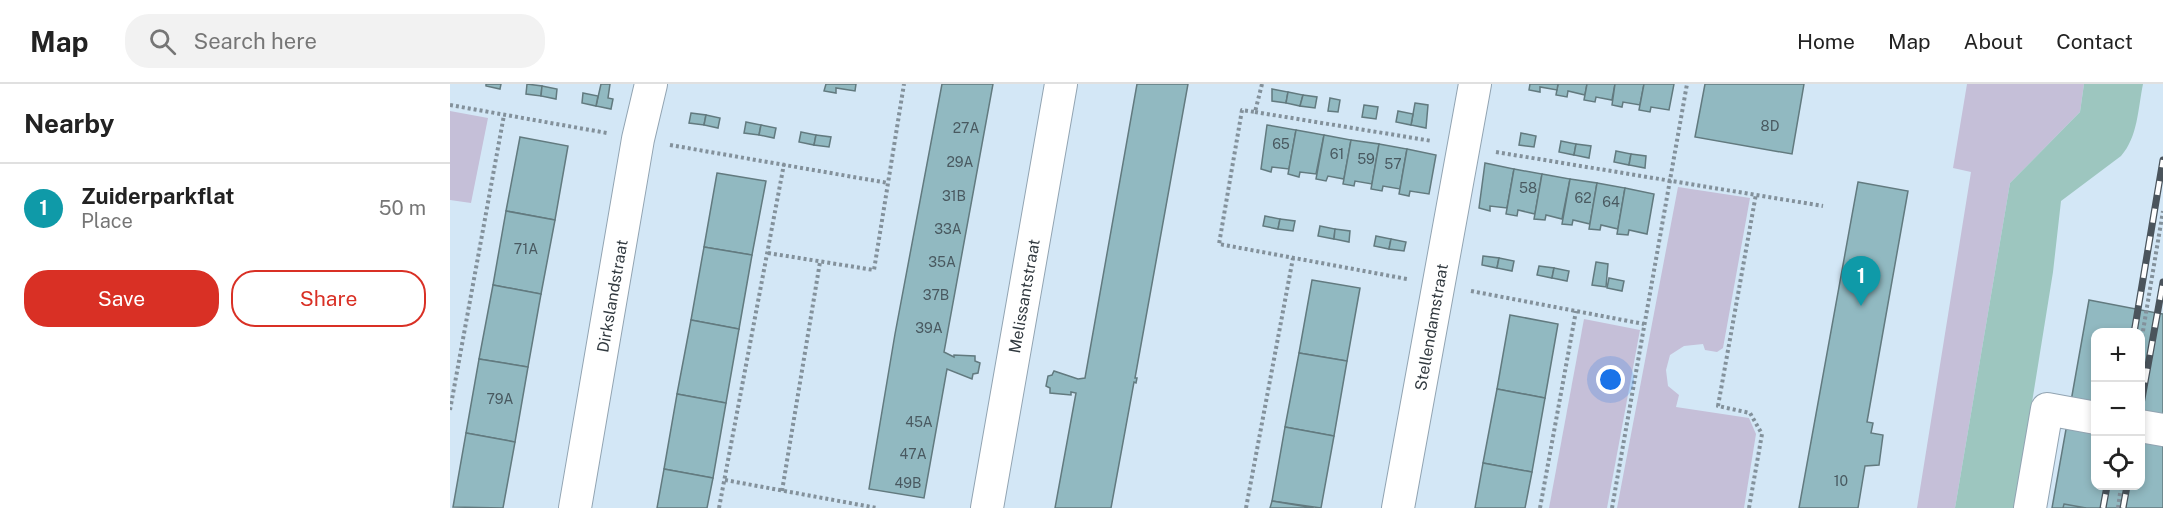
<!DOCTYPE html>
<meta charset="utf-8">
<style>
body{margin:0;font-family:"Public Sans",sans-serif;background:#f2f2f2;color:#222}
.controls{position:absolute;right:18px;bottom:18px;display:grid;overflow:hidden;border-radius:12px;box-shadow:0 3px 9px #0003}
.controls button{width:54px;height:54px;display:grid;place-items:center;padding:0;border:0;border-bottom:2px solid #e0e0e0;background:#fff;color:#222;font:30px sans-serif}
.you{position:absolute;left:1161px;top:296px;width:21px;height:21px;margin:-15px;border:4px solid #fff;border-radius:50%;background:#1a73e8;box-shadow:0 0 0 9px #1a73e833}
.badge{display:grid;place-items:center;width:39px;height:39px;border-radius:50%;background:#d93025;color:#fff;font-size:20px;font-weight:700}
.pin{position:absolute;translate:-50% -50px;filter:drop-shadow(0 2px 3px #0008)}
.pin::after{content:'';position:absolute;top:32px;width:21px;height:18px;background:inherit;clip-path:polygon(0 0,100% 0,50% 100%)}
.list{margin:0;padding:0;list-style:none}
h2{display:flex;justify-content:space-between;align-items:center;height:78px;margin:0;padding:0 24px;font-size:26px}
h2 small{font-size:20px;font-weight:400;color:#767676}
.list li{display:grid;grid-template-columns:39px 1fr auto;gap:18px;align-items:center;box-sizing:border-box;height:90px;padding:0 24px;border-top:2px solid #e0e0e0}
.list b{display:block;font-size:22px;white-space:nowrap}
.list p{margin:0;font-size:20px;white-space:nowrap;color:#767676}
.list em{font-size:20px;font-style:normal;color:#767676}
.actions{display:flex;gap:12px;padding:18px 24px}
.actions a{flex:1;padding:14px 0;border:2px solid #d93025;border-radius:24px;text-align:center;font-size:21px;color:#d93025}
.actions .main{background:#d93025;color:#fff}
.icon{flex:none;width:33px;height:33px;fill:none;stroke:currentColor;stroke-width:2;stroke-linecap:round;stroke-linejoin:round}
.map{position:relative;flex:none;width:1713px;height:424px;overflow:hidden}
header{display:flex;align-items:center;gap:36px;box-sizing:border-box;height:84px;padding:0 30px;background:#fff;border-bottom:2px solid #e0e0e0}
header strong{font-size:28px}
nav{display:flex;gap:33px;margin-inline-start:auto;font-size:21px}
.search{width:420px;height:54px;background:#f2f2f2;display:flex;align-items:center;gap:15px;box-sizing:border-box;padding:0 21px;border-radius:24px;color:#767676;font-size:22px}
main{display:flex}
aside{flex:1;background:#fff}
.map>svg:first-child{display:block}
.green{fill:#c5bfd8}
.water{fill:#9dc6bf}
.building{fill:#91b9c1;stroke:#627a7f;stroke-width:1.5}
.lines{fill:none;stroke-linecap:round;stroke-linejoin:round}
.street-casing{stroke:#92a4b2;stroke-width:34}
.path{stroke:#83919b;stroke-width:4;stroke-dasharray:3 3;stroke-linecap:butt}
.street{stroke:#fff;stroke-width:32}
.rail-casing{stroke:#4a545c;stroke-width:7}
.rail{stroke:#fff;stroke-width:4.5;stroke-dasharray:14;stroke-linecap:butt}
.labels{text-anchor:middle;stroke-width:4.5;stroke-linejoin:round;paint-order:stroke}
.number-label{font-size:14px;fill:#495960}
.street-label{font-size:16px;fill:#31393f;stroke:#fff}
</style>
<header>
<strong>Map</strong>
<div class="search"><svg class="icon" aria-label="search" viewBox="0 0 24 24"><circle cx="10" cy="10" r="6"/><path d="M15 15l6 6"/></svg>Search here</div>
<nav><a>Home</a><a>Map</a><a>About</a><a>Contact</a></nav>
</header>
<main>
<aside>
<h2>Nearby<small></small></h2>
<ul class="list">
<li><span class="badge" style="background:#0f9aa8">1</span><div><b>Zuiderparkflat</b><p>Place</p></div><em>50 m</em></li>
</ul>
<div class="actions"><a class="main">Save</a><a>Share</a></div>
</aside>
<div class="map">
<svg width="1713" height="424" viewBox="0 0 1713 424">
<rect width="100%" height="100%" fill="#d3e7f6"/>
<g class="green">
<polygon points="1517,0 1634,0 1630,28 1560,99 1505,424 1467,424 1521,88 1503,84"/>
<polygon points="0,27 38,34 21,119 0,116"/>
<polygon points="1228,103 1300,114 1273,264 1267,268 1255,266 1253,260 1234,262 1220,271 1216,286 1218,302 1229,311 1226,323 1299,334 1306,350 1294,424 1167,424"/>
<polygon points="1134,235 1190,246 1157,424 1099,424"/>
</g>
<path class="water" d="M1634,0h59c-5,24 -5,53 -22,72l-60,45 -8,71 -38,236h-60l55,-325 70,-71z"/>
<g class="building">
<polygon points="36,0 51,0 50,5 36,2"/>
<polygon points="77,0 92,2 91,12 76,10"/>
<polygon points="151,0 160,0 158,14 163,15 161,25 146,22"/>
<polygon points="376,0 406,0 405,7 386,4 386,9 374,7"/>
<polygon points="492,0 543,0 494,268 504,273 504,271 525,272 525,277 530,279 528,289 523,290 522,295 497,285 474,414 419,405 445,250"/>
<polygon points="687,0 738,0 685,294 687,294 686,299 684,298 661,424 605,424 626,309 621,308 621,311 600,309 600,304 596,302 598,292 602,291 604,287 628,295 635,294"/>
<polygon points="1108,0 1137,0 1135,11 1118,7 1117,13 1106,11"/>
<polygon points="1108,0 1107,6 1090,3 1090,8 1079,6 1080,0"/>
<polygon points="1137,0 1165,0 1162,16 1146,13 1145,18 1134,16"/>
<polygon points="1165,0 1194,0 1190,21 1173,18 1172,23 1162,21"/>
<polygon points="1194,0 1224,0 1219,26 1201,23 1200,28 1189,26"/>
<polygon points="1255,0 1354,0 1342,70 1245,53"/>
<polygon points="92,2 107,5 106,15 91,12"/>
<polygon points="822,5 838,8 836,19 822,17"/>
<polygon points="838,8 853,11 850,22 836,19"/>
<polygon points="133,9 148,12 146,22 132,19"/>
<polygon points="853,11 867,13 865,24 850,22"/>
<polygon points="880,14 890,16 888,28 878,27"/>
<polygon points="965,19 978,21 976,44 961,41"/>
<polygon points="914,21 928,23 926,35 912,33"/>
<polygon points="948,27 963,30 961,41 946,38"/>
<polygon points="241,29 256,31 254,41 239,39"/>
<polygon points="256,31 270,34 268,44 254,41"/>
<polygon points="296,38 311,41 309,51 294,49"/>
<polygon points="311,41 326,44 324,54 309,51"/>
<polygon points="817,41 846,46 839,85 822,83 821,88 811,85"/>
<polygon points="846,46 874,51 866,90 850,88 849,93 838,90"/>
<polygon points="351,48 366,51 364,61 349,58"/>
<polygon points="1071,49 1086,52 1084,63 1069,61"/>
<polygon points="366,51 381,53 379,63 364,61"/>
<polygon points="874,51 901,56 894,95 878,92 876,97 866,95"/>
<polygon points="70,53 118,62 105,136 56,127"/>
<polygon points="901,56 929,60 922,100 905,97 904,102 893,100"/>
<polygon points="1111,57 1126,60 1124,71 1109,68"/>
<polygon points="929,60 957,65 950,105 933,102 932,107 921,105"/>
<polygon points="1126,60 1141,62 1139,74 1124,71"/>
<polygon points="957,65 986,71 979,110 960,107 959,112 949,110"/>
<polygon points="1166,67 1181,70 1179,81 1164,78"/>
<polygon points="1181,70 1196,72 1195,84 1179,81"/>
<polygon points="1035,79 1064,85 1057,124 1040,122 1040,127 1029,124"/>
<polygon points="1064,85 1092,90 1085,130 1068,126 1067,132 1056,130"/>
<polygon points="267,89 316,97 302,171 254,163"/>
<polygon points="1092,90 1120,95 1112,135 1096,131 1095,136 1084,135"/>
<polygon points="1120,95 1147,99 1140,140 1123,136 1122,141 1112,140"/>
<polygon points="1408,98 1458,107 1417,338 1423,339 1421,349 1433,351 1429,381 1415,382 1408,424 1349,424"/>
<polygon points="1147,99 1175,104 1168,145 1151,141 1150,146 1139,145"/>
<polygon points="1175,104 1204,110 1197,150 1179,146 1178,151 1167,150"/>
<polygon points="56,127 105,136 91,210 43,201"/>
<polygon points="815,132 830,135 828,145 813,142"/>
<polygon points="830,135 845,137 843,147 828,145"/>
<polygon points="870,142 885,145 884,155 868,152"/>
<polygon points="885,145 900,147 899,158 884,155"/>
<polygon points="926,152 941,155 939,165 924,162"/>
<polygon points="941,155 956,158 954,167 939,165"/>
<polygon points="254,163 302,171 289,245 241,236"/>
<polygon points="1033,172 1049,174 1047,184 1032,181"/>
<polygon points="1049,174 1064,177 1062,187 1047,184"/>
<polygon points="1146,178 1158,180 1156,203 1142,201"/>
<polygon points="1089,182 1104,184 1102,194 1087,191"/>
<polygon points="1104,184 1119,187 1117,197 1102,194"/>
<polygon points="1159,194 1174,197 1172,207 1157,204"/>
<polygon points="862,196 910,204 897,277 849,269"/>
<polygon points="43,201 91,210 78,283 29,275"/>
<polygon points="1639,216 1707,229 1690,317 1690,249 1646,249 1646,402 1675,402 1671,424 1602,424"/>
<polygon points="1707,229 1713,230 1713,424 1671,424 1675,402 1690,402 1690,317"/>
<polygon points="1060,231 1108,240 1095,314 1047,305"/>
<polygon points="241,236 289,245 276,319 227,310"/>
<polygon points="849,269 897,277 884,352 835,343"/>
<polygon points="29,275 78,283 65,358 16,349"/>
<polygon points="1047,305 1095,314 1082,388 1033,379"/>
<polygon points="227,310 276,319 263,394 214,385"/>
<polygon points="835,343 884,352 871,424 822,417"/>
<polygon points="16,349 65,358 53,424 3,423"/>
<polygon points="1033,379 1082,388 1075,424 1025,424"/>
<polygon points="214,385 263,394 257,424 207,424"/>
<polygon points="822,417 864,424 820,424"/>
<polygon points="1614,420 1636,424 1613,424"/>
</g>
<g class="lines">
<defs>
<g id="street">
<polyline points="1690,342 1713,346"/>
<polyline points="125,424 188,55 201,0"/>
<polyline points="537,424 611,0"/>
<polyline points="948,424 1025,0"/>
<polyline points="1580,424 1597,325 1646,334"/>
</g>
</defs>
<use href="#street" class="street-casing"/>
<g class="path">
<polyline points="812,0 805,28 792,26 769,160 957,195"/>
<polyline points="0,21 157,49"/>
<polyline points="805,28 982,57"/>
<polyline points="220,61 438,99"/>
<polyline points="1046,68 1373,122"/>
<polyline points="318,169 424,186 454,0"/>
<polyline points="1021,207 1194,240"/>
<polyline points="1690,265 1713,127"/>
<polyline points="0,326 54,31"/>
<polyline points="275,396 427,424"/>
<polyline points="332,407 370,178"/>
<polyline points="269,424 334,80"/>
<polyline points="796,424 843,174"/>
<polyline points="1090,424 1126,227"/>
<polyline points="1162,424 1237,0"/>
<polyline points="1299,424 1312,350 1300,329 1268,322 1306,110"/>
<polyline points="1668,424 1671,402"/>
</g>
<use href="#street" class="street"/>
<defs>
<g id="rail">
<polyline points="1684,249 1713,76"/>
<polyline points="1690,326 1713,198"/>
<polyline points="1653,424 1657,402"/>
<polyline points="1673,424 1677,402"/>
</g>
</defs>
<use href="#rail" class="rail-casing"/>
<use href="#rail" class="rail"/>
</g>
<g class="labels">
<g class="number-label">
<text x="1320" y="47">8D</text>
<text x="516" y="49">27A</text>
<text x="831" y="65">65</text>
<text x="887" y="75">61</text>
<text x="916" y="80">59</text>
<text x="510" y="83">29A</text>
<text x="943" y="85">57</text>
<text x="1078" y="109">58</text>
<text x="504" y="117">31B</text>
<text x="1133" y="119">62</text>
<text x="1161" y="123">64</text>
<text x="498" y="150">33A</text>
<text x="76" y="170">71A</text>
<text x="492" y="183">35A</text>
<text x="486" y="216">37B</text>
<text x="479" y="249">39A</text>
<text x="50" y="320">79A</text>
<text x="469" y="343">45A</text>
<text x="463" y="375">47A</text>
<text x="1391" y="402">10</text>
<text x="458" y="404">49B</text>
</g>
<g class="street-label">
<text transform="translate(162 212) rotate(-80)" y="6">Dirkslandstraat</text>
<text transform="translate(574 212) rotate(-80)" y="6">Melissantstraat</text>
<text transform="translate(981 243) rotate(-80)" y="6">Stellendamstraat</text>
</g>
</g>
</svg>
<div class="controls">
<button>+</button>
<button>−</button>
<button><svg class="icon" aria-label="locate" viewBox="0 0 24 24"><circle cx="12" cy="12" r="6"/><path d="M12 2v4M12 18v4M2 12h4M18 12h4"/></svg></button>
</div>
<div class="you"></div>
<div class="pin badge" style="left:1411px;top:222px;background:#0f9aa8">1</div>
</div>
</main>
